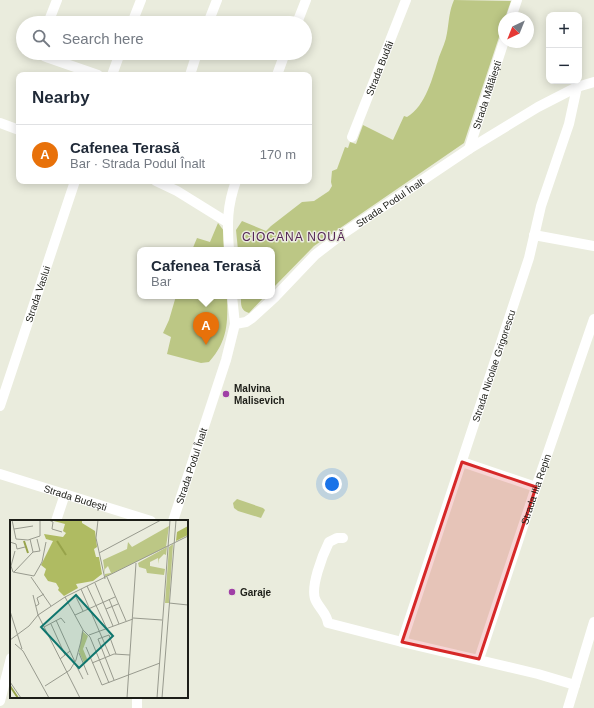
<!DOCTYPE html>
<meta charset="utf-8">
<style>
body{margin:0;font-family:Helvetica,sans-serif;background:#f2f2f3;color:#1f2937}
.controls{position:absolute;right:12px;top:12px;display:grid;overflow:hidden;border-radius:8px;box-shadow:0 2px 10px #0003}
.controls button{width:36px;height:36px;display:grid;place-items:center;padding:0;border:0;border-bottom:1px solid #e0e1e3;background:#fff;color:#1f2937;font:20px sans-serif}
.compass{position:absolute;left:498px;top:12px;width:36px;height:36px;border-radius:50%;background:#fff;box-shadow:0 2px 10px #0003;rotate:223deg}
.you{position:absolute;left:332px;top:484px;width:14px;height:14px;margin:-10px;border:3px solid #fff;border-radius:50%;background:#1a73e8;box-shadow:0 0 0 6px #1a73e833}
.badge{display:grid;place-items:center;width:26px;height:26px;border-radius:50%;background:#7c3aed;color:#fff;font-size:13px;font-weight:700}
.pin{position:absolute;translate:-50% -33px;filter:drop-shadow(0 1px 2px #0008)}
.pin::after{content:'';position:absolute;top:21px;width:14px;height:12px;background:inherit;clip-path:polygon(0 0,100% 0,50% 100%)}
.popup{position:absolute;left:137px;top:247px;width:138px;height:52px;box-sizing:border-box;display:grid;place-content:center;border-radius:8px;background:#fff;filter:drop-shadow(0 1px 3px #0005);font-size:13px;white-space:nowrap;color:#747a83}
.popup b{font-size:15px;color:#1f2937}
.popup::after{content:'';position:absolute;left:50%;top:100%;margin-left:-8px;border:8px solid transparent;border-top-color:#fff}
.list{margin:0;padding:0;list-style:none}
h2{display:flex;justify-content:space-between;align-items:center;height:52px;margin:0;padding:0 16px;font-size:17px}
h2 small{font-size:13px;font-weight:400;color:#747a83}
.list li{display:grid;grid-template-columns:26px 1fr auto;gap:12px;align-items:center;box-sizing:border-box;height:60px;padding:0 16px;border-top:1px solid #e0e1e3}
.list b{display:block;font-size:15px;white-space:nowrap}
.list p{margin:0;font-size:13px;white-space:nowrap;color:#747a83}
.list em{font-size:13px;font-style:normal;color:#747a83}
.icon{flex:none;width:22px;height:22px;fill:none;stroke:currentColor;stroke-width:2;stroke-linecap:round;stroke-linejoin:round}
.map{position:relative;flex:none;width:594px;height:708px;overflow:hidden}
.search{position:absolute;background:#fff;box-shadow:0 2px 10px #0003;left:16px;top:16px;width:296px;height:44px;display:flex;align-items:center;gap:10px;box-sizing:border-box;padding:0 14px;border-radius:22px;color:#747a83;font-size:15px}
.panel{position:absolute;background:#fff;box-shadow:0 2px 10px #0003;left:16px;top:72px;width:296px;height:112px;border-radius:8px}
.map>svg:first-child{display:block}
.green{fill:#bcc785}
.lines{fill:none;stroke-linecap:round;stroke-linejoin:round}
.minor{stroke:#fff;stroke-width:10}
.marked{fill:#d62828;fill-opacity:0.2;stroke:#d62828;stroke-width:3;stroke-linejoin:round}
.poi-dot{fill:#a03fa6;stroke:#eaecdd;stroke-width:1.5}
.labels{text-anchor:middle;stroke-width:3;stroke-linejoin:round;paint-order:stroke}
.street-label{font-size:10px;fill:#1d1e18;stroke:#eaecdd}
.poi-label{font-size:10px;font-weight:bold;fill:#1d1e18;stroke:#eaecdd;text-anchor:start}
.quarter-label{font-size:12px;letter-spacing:1px;fill:#542556;stroke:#eaecdd}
.inset-river{fill:none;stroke:#97a34a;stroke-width:2}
.inset-road{fill:none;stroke:#989a8e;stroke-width:1}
.view{fill:#0f766e;fill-opacity:0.15;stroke:#0f766e;stroke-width:2}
.inset-edge{fill:none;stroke:#1d1e18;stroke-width:2}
</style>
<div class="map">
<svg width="594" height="708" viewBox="0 0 594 708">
<rect width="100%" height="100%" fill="#eaecdd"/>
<g class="green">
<path d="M454,0l57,1 -6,17h-1v4l-40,121 -150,103 -42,43v-39h-34l-2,-20 6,-9 24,10 5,-5 31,-24 12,-1 15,-10 3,-5 -1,-4 1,-11 5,-2 8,-22 3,1 2,-6 6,2 7,-19 30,15 11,-24 3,1c19,-11 26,-41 32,-60 3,-8 7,-16 8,-24 2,-11 2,-22 7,-33z"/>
<polygon points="218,223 224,231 226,250 192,250 197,238 210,242"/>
<path d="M176,296h51c1,26 1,45 -18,66l-8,1 -34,-9 4,-17 -8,-4 6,-13z"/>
<path d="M241,296h24l-16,17c-9,-3 -8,-9 -8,-17z"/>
<polygon points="237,499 263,508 265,510 261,518 238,511 234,508 233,503"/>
</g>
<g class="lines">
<g class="minor">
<polyline points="511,18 517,0"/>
<polyline points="48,23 57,0"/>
<polyline points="132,23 141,0"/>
<polyline points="208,23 217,0"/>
<polyline points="297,23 306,0"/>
<polyline points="42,53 44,56 49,58 98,75"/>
<polyline points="112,75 120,53"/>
<polyline points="190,75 197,53"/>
<polyline points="277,75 285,53"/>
<polyline points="0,123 19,130"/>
<path id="s1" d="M352,137l54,-137"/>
<path id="s2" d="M469,149l35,-108"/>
<polyline points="156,181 177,191 227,222"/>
<polyline points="534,235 594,246"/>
<path d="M229,250c-2,-26 -2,-44 7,-69"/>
<path id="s3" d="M235,324l11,-2 6,-4 22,-20 41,-43 26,-20 128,-86 69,-42 39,-20 17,-5"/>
<path id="s4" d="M0,406l75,-225"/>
<polyline points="462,462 536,487"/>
<path id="s5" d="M0,474l151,47"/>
<polyline points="56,521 65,494"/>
<path id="s6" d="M173,521l53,-161 9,-36 -3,-28"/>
<path d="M343,538h-6l-8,4c-6,12 -20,47 -13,59 4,8 11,13 12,22l74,19 136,32 37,11"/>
<path id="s7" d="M402,642l127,-384 12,-52 28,-82 8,-37"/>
<path id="s8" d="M479,659l57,-172 58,-168"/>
<polyline points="0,701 11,658"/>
<polyline points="137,708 137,697"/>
<polyline points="568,708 594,622"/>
</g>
</g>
<path class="marked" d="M462,462l74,25 -57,172 -77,-17z"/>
<g class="poi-dot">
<circle cx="226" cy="394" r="4"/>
<circle cx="232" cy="592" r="4"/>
</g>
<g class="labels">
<g class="street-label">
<text dy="4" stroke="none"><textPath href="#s1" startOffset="74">Strada Budăi</textPath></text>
<text dy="4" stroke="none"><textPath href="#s2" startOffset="57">Strada Mălăiești</textPath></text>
<text dy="4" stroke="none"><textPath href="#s3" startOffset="199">Strada Podul Înalt</textPath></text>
<text dy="4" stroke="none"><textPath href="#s4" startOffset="118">Strada Vaslui</textPath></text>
<text dy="4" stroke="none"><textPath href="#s7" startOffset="291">Strada Nicolae Grigorescu</textPath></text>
<text dy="4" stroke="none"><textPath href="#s6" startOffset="58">Strada Podul Înalt</textPath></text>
<text dy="4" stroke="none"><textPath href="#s8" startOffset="179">Strada Ilia Repin</textPath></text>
<text dy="4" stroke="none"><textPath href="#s5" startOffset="79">Strada Budești</textPath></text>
</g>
<g class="poi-label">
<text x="234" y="392">Malvina<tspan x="234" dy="12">Malisevich</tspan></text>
<text x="240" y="596">Garaje</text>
</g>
<g class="quarter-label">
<text x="294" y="241">CIOCANA NOUĂ</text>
</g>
</g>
<g transform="translate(10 520)">
<rect width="178" height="178" fill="#eaecdd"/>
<path d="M159,6l-3,21 -61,30v-3l6,-1 -3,-7 -3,3v5l-2,-14 24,-11 1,-7 4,5zM163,24l-4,59h-4l4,-56zM157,27l-1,8 -2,-1 -5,5v5l-1,-6 -8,4v4l15,3 -1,6 -17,-2 -1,-4 -7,-2 -1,-4zM72,111l6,5 -5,13 5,12 -4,2 -5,-11z" fill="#bcc785"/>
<path d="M40,0h32v3l13,8 2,16 -3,2 2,8h3l3,17 -9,7 -17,3 2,4 -14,8 -6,-6 1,-2 -3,-5 -8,-2 -4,-6 2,-6 -5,-4 12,-24 -7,-2 -2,-5 19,3 3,-4 -3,-2 2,-7zM178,6v9l-12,6 1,-9z" fill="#afbb62"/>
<path class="inset-river" d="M14,21l4,12M47,21l9,14M0,166l8,12"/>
<path class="inset-road" d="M2,0l4,19 12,1 12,-4v-16M39,0l4,2 -1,7 10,3M88,0l-2,18 9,41M4,9l19,-3M0,22l6,2 1,5 8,-2M23,32l7,-1 -3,-12M89,33l62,-33M1,46l2,6 21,4 8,-14 4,-20M1,46l4,-15M4,52l19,-20 -3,-13M21,57l20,29M97,57l19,44M85,63l18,43M77,66l20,43M71,69l29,67M23,75l5,20 42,83M65,75l8,16M99,79l10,25M159,83l19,2M26,86l3,-2 -2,-6 7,-4M96,89l12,-5M0,91l12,38M65,95l40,-18M123,98l29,2M46,100l19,42M41,104l14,31M34,107l17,-9 4,5M73,110l7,7 19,46M79,115l44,-16M0,120l19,-14 9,-11 27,-18 123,-61M5,124l8,7 26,47M76,127l16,38 58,-22M69,133l9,22M50,139l10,-8M65,143l8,16M82,143l22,-9 16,1M104,160l-16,-41 11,-4 7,19M0,162l11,16M35,166l25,-16 6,-10 5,-19 2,-11 -18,-33M117,178l9,-135M147,178l13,-178M152,178l14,-178"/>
<path class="view" d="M66,75l37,41 -34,32 -38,-41z"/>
<rect width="178" height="178" class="inset-edge"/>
</g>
</svg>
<div class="controls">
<button>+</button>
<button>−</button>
</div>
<svg class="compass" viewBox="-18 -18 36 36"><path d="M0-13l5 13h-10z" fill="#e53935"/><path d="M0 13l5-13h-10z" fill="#747a83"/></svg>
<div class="you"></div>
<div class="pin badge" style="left:206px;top:345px;background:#e8710a">A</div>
<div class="popup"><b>Cafenea Terasă</b>Bar</div>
<div class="search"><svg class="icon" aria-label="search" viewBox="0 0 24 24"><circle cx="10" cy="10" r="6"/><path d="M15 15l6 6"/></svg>Search here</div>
<section class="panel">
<h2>Nearby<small></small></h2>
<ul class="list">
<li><span class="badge" style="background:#e8710a">A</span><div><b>Cafenea Terasă</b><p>Bar · Strada Podul Înalt</p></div><em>170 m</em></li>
</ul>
</section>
</div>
